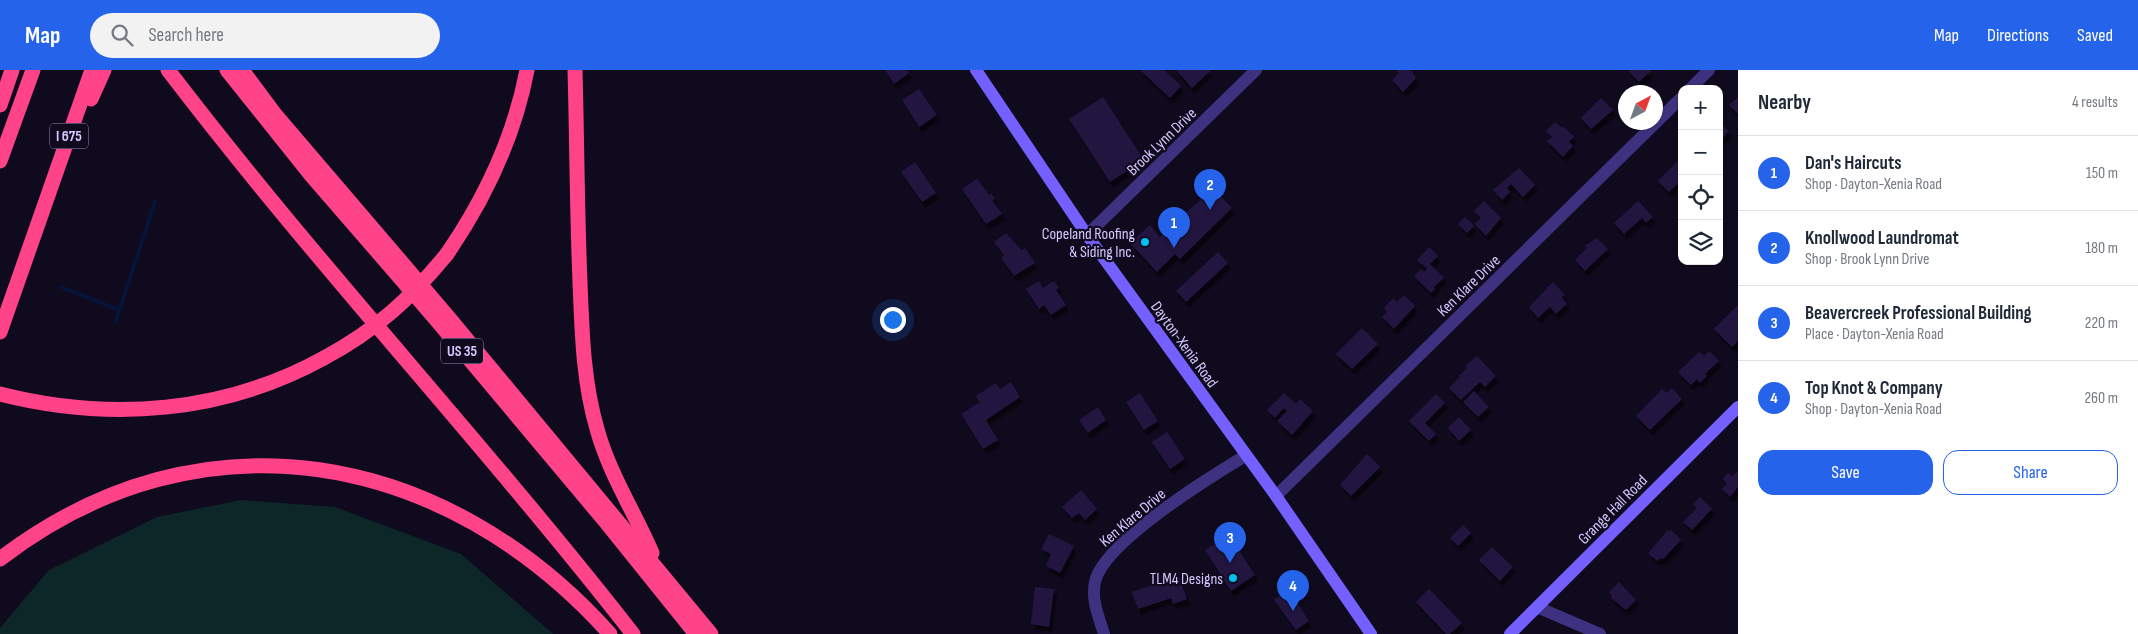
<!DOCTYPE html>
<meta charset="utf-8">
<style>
body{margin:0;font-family:"Sofia Sans Condensed",sans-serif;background:#f2f2f3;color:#1f2937}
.controls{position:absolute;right:15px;top:15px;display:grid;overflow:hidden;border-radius:10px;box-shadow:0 1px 4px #0004}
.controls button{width:45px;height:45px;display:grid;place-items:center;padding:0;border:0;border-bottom:1px solid #e0e1e3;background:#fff;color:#1f2937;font:25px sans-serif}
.compass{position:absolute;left:1618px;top:15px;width:45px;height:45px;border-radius:50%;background:#fff;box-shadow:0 1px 4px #0004;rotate:41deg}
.you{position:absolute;left:892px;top:249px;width:18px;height:18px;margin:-12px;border:4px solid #fff;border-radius:50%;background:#1a73e8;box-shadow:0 0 0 8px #1a73e833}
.badge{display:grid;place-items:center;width:32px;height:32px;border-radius:50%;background:#2563eb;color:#fff;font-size:16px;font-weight:700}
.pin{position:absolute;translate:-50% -41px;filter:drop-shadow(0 1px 2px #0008)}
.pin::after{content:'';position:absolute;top:26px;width:18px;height:15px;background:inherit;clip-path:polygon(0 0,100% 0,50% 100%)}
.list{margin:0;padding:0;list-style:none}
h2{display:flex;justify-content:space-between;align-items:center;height:65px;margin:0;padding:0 20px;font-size:21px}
h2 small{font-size:16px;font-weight:400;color:#747a83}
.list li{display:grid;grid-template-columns:32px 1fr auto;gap:15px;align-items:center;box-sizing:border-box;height:75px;padding:0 20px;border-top:1px solid #e0e1e3}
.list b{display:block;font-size:19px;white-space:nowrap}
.list p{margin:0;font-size:16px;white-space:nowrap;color:#747a83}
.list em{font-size:16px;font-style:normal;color:#747a83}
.actions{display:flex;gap:10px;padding:15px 20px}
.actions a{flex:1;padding:11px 0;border:1px solid #2563eb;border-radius:15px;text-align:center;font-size:18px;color:#2563eb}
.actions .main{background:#2563eb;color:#fff}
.icon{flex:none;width:28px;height:28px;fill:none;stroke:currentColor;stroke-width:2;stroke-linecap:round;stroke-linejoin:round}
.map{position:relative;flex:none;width:1738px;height:564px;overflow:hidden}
header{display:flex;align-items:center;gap:30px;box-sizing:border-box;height:70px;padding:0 25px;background:#2563eb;color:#fff}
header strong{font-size:24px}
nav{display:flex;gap:28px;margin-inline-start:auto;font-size:18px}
.search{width:350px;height:45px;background:#f2f2f3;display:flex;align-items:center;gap:12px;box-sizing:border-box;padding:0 18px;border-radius:28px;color:#747a83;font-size:19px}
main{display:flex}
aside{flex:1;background:#fff}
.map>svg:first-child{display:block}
.green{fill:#0d2628}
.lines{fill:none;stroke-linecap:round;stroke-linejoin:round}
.stream{stroke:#06143c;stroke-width:4}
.building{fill:#231540;filter:url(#shadow)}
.street{stroke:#3e3280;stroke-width:12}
.secondary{stroke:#745fff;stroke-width:12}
.highway{stroke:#ff4389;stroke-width:15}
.highway-bridge{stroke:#ff4389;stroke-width:15}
.poi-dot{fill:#00c0f3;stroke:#100a1e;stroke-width:2}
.labels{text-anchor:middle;stroke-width:4.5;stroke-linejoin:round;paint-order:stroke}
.shield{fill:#100a1e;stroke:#998fbc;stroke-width:1}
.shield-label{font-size:15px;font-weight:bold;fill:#d4c8ff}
.street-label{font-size:16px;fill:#d4c8ff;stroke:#100a1e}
.poi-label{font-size:16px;fill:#d4c8ff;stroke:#100a1e;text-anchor:end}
</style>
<header>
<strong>Map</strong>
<div class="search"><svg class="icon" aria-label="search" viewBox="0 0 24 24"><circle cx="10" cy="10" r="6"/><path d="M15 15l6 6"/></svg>Search here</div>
<nav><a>Map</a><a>Directions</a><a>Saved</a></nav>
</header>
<main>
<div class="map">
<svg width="1738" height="564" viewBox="0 0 1738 564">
<defs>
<filter id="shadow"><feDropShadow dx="3" dy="5.5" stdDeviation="1" flood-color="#0009"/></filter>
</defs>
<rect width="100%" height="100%" fill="#100a1e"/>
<polygon class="green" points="241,430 335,437 461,484 553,564 0,564 0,558 49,500 157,447"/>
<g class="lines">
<g class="stream">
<polyline points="61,217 119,240"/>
<polyline points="116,251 155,131"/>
</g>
</g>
<g class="building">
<polygon points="885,0 907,0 909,3 894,14"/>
<polygon points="1140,0 1164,0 1181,16 1170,28"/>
<polygon points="1176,0 1211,0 1192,18"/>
<polygon points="1396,0 1411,0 1416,8 1403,22 1392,10 1399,3"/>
<polygon points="1628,0 1652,0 1639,12"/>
<polygon points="919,19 937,45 919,57 902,30"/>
<polygon points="1103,27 1144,90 1110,112 1069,49"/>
<polygon points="1738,27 1738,44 1729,35"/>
<polygon points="1601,28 1613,40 1591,59 1581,48"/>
<polygon points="1555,52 1562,58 1563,56 1574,67 1569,72 1573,76 1563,87 1547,71 1552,67 1546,61"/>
<polygon points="1719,52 1729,61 1719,72"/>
<polygon points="1682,87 1682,110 1669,122 1658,111"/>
<polygon points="915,92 936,123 922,132 901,102"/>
<polygon points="1519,98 1535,115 1523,127 1511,114 1507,118 1510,122 1502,130 1493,120"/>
<polygon points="977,109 989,125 991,123 995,129 992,130 1002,144 986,154 962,119"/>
<polygon points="1213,118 1232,138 1180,189 1175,184 1157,202 1130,173 1150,155 1160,167"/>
<polygon points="1484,131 1501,148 1486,166 1475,154 1481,148 1474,141"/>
<polygon points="1638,131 1653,147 1646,153 1642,148 1624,164 1614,153"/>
<polygon points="1465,147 1474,156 1467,163 1458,154"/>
<polygon points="1006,163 1021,180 1025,178 1035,193 1014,206 1001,188 1004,185 994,172"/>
<polygon points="1597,168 1608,179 1585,201 1575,190 1587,178 1585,176"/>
<polygon points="1429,177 1438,186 1430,194 1444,208 1434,217 1435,219 1431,223 1414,206 1421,199 1424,202 1427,199 1417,190"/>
<polygon points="1218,182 1228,193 1186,232 1176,221"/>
<polygon points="1039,211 1043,218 1054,211 1059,218 1056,220 1066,235 1051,245 1044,235 1039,239 1026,219"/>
<polygon points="1553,212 1565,225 1562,227 1567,234 1556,244 1550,237 1538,248 1529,237"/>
<polygon points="1404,225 1415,236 1394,259 1382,247 1387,242 1384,238 1393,228 1397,232"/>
<polygon points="1738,235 1738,271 1732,277 1714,259"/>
<polygon points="1362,258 1378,274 1352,299 1336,284"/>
<polygon points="1709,281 1719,291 1705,304 1707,306 1700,313 1697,309 1691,315 1678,302 1699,282 1704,286"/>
<polygon points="1477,286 1496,306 1485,317 1480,312 1461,330 1449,318 1460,307 1459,306 1467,298 1465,296"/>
<polygon points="1011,312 1020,327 986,350 998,370 983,379 961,344 980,332 976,326 996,313 1000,319"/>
<polygon points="1672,318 1682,329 1650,360 1636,346 1662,319 1667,323"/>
<polygon points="1474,321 1489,337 1478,347 1463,332"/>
<polygon points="1140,323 1158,351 1144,360 1126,332"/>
<polygon points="1284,323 1296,334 1300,329 1313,341 1292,365 1277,351 1287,341 1284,338 1275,348 1267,340"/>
<polygon points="1436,324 1445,333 1425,353 1436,364 1429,371 1409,351"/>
<polygon points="1098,337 1106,350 1088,363 1079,350"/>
<polygon points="1459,347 1471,360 1459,371 1448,358"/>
<polygon points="1167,362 1185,389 1170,399 1152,372"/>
<polygon points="1367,384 1380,397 1351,426 1340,415"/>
<polygon points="1738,401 1738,417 1730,427 1722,419 1727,413 1723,409 1728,403 1732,406"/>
<polygon points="1081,420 1097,439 1085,450 1079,443 1072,448 1062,437"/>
<polygon points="1700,427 1712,439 1692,460 1683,452 1697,438 1693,434"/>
<polygon points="1463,455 1471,463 1458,476 1450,468"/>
<polygon points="1668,460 1669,462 1671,460 1681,470 1663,489 1661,488 1657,491 1648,483"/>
<polygon points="1049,464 1074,476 1060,503 1046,496 1051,484 1041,479"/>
<polygon points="1229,465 1255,505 1231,521 1205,480"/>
<polygon points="1492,477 1513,497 1500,511 1479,490"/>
<polygon points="1177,501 1187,529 1173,534 1171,528 1138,539 1132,522 1153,515 1161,511 1159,507"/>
<polygon points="1619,512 1636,530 1626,540 1611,528 1612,526 1609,522"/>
<polygon points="1035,517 1054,519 1049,557 1031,554"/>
<polygon points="1288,519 1309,551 1296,560 1274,530"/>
<polygon points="1429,519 1462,553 1450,564 1446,564 1416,532"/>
</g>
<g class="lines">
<g class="street">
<polyline points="1690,19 1709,0"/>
<polyline points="1087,165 1256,0"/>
<polyline points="1276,426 1682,27"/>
<polyline points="1537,537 1600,564"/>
<path d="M1104,564c-5,-17 -13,-34 -9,-52 8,-39 115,-105 150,-126"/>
</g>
<g class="secondary">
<polyline points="976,0 1087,165 1276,426 1371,564"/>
<polyline points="1510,564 1738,337"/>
</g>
<g class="highway">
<path d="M168,0c148,194 315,372 465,564"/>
<polyline points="227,0 311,105 434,247 605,451 696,564"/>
<polyline points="242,0 274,43 450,249 711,564"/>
<path d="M575,0c2,71 2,142 5,212 2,50 3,99 17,147 12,44 37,82 55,124"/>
<polyline points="91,29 104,0"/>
<polyline points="0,35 12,0"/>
<polyline points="0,91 33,0"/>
<path d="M447,184c39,-57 67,-116 80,-184"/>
<polyline points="0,262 92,0"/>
<path d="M0,324c110,28 224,19 324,-36"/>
<path d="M0,489c202,-155 446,-108 610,75"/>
</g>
<path class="highway-bridge" d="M324,288c52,-28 86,-59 123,-104"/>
</g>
<g class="poi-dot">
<circle cx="1145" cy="172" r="5"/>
<circle cx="1233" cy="508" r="5"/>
</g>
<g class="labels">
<g class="shield">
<rect x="50" y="53.5" width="38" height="25" rx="4"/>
<rect x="441" y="268.5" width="42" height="25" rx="4"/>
</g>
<g class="shield-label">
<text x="69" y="71">I 675</text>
<text x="462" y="286">US 35</text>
</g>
<g class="street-label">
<text transform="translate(1161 71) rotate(-44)" y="6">Brook Lynn Drive</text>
<text transform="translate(1468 215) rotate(-44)" y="6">Ken Klare Drive</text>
<text transform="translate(1185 274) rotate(54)" y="6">Dayton-Xenia Road</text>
<text transform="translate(1612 439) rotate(-45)" y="6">Grange Hall Road</text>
<text transform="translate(1132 447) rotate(-40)" y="6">Ken Klare Drive</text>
</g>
<g class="poi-label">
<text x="1135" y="169">Copeland Roofing<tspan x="1135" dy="18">&amp; Siding Inc.</tspan></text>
<text x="1223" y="514">TLM4 Designs</text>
</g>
</g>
</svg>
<div class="controls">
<button>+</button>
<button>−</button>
<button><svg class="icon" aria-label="locate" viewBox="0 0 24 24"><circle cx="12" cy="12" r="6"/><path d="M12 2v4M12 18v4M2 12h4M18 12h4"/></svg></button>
<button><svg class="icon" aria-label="layers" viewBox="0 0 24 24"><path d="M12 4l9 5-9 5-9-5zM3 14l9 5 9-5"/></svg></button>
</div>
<svg class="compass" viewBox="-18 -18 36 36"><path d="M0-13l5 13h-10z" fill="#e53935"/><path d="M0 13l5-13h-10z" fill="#747a83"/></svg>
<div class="you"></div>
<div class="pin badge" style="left:1174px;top:178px">1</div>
<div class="pin badge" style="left:1210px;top:140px">2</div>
<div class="pin badge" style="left:1230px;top:493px">3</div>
<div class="pin badge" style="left:1293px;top:541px">4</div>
</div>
<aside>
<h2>Nearby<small>4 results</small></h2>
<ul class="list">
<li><span class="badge">1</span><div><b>Dan's Haircuts</b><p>Shop · Dayton-Xenia Road</p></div><em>150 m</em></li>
<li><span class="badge">2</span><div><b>Knollwood Laundromat</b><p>Shop · Brook Lynn Drive</p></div><em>180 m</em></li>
<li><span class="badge">3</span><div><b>Beavercreek Professional Building</b><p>Place · Dayton-Xenia Road</p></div><em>220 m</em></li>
<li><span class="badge">4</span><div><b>Top Knot &amp; Company</b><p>Shop · Dayton-Xenia Road</p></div><em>260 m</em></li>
</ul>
<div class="actions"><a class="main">Save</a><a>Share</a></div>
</aside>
</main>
